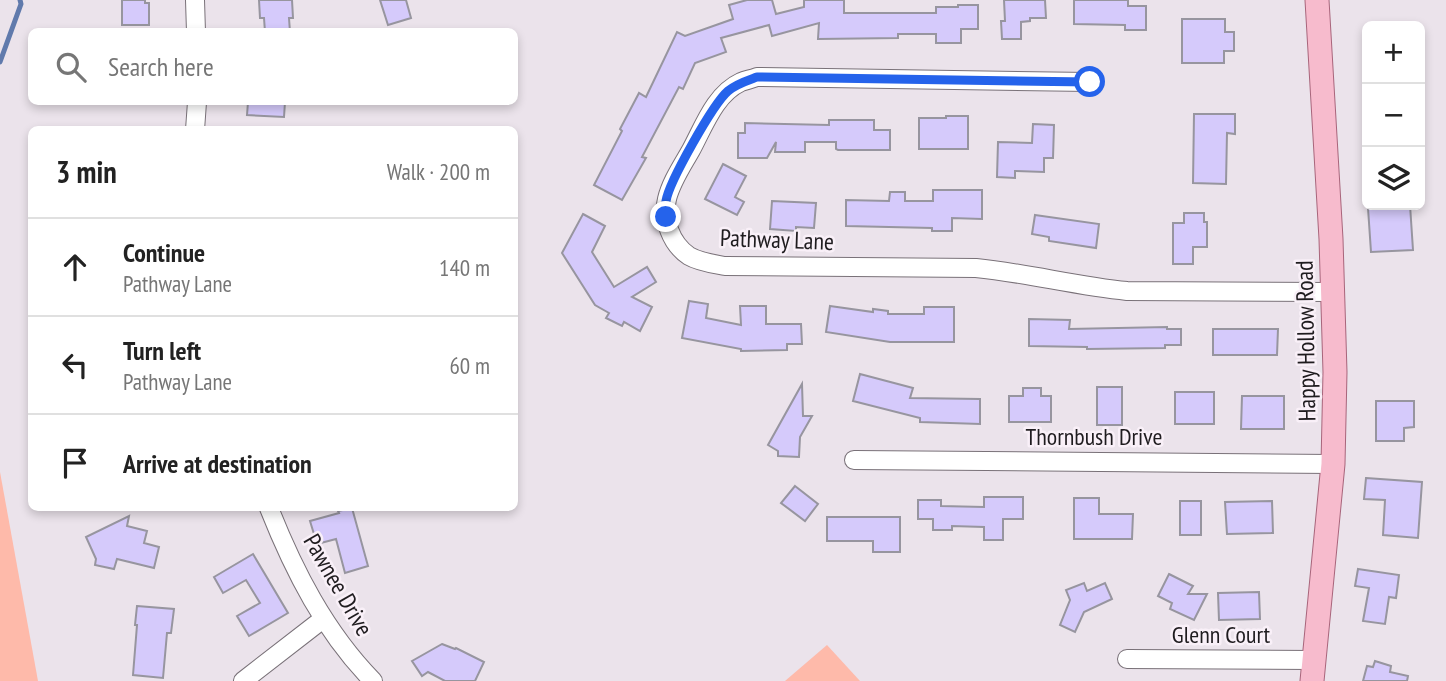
<!DOCTYPE html>
<meta charset="utf-8">
<style>
body{margin:0;font-family:"PT Sans Narrow",sans-serif;background:#f6f6f6;color:#222}
.controls{position:absolute;right:21px;top:21px;display:grid;overflow:hidden;border-radius:10px;box-shadow:0 4px 10px #0003}
.controls button{width:63px;height:63px;display:grid;place-items:center;padding:0;border:0;border-bottom:2px solid #e0e0e0;background:#fff;color:#222;font:35px sans-serif}
.stop{position:absolute;width:21px;height:21px;margin:-16px;border:5px solid #2563eb;border-radius:50%;background:#fff}
.stop.end{background:#2563eb;border-color:#fff;box-shadow:0 2px 7px #0008}
.list{margin:0;padding:0;list-style:none}
h2{display:flex;justify-content:space-between;align-items:center;height:91px;margin:0;padding:0 28px;font-size:30px}
h2 small{font-size:23px;font-weight:400;color:#767676}
.list li{display:grid;grid-template-columns:46px 1fr auto;gap:21px;align-items:center;box-sizing:border-box;height:98px;padding:0 28px;border-top:2px solid #e0e0e0}
.list b{display:block;font-size:26px;white-space:nowrap}
.list p{margin:0;font-size:23px;white-space:nowrap;color:#767676}
.list em{font-size:23px;font-style:normal;color:#767676}
.icon{flex:none;width:38px;height:38px;fill:none;stroke:currentColor;stroke-width:2;stroke-linecap:round;stroke-linejoin:round}
.map{position:relative;flex:none;width:1446px;height:681px;overflow:hidden}
.search{position:absolute;background:#fff;box-shadow:0 4px 10px #0003;left:28px;top:28px;width:490px;height:77px;display:flex;align-items:center;gap:18px;box-sizing:border-box;padding:0 24px;border-radius:10px;color:#767676;font-size:26px}
.panel{position:absolute;background:#fff;box-shadow:0 4px 10px #0003;left:28px;top:126px;width:490px;height:385px;border-radius:10px}
.map>svg:first-child{display:block}
.green{fill:#febaaa}
.lines{fill:none;stroke-linecap:round;stroke-linejoin:round}
.stream{stroke:#607aac;stroke-width:5}
.building{fill:#d5cafb;stroke:#97959f;stroke-width:2}
.minor-casing{stroke:#797178;stroke-width:20}
.major-casing{stroke:#a8657b;stroke-width:25}
.minor{stroke:#fff;stroke-width:18}
.major{stroke:#f7bbcd;stroke-width:23}
.route{stroke:#2563eb;stroke-width:9}
.labels{text-anchor:middle;stroke-width:5;stroke-linejoin:round;paint-order:stroke}
.street-label{font-size:24px;fill:#1f1c1f;stroke:#f9f0f8}
</style>
<div class="map">
<svg width="1446" height="681" viewBox="0 0 1446 681">
<rect width="100%" height="100%" fill="#ebe3eb"/>
<g class="green">
<polygon points="0,472 38,681 0,681"/>
<polygon points="827,645 860,681 785,681"/>
</g>
<g class="lines">
<polyline class="stream" points="0,62 21,4 20,0"/>
</g>
<g class="building">
<polygon points="122,0 145,0 145,3 149,3 149,25 122,25"/>
<polygon points="259,0 292,0 293,18 289,18 290,32 265,32 264,18 260,18"/>
<polygon points="380,0 406,0 411,18 388,25"/>
<polygon points="747,0 772,0 776,14 804,7 804,0 844,0 844,13 936,13 936,7 958,7 958,5 978,5 978,29 961,29 961,43 936,43 936,34 898,34 898,38 818,39 819,23 772,36 769,25 721,38 726,52 695,63 683,89 679,87 642,157 646,158 622,200 594,185 622,131 620,129 639,93 646,97 677,32 685,36 733,19 729,5"/>
<polygon points="1004,0 1045,0 1046,18 1030,18 1030,21 1021,22 1021,39 1002,39 1001,21 1005,21"/>
<polygon points="1074,0 1128,0 1128,6 1146,6 1146,30 1125,30 1125,25 1074,24"/>
<polygon points="1182,19 1225,19 1225,32 1234,32 1234,51 1224,51 1224,63 1182,63"/>
<polygon points="248,102 285,102 284,117 247,115"/>
<polygon points="1194,114 1235,114 1235,134 1227,133 1226,184 1193,183"/>
<polygon points="946,116 968,116 968,149 919,149 919,118 946,118"/>
<polygon points="829,120 874,120 874,130 890,130 890,150 838,150 836,149 836,142 805,142 805,152 775,152 776,142 767,158 738,158 738,133 745,133 745,123 829,125"/>
<polygon points="1033,124 1054,125 1053,158 1044,158 1044,172 1015,171 1015,178 997,177 998,142 1032,143"/>
<polygon points="723,164 746,176 735,197 744,202 737,215 705,199"/>
<polygon points="933,190 982,190 982,219 952,218 952,231 932,231 932,228 846,226 846,200 889,201 890,192 905,192 905,201 933,201"/>
<polygon points="772,201 816,203 814,228 796,227 796,231 770,229"/>
<polygon points="1410,205 1413,250 1371,252 1368,208"/>
<polygon points="1184,213 1204,213 1204,222 1207,222 1207,247 1193,247 1193,264 1173,264 1173,223 1184,223"/>
<polygon points="583,214 605,226 592,252 614,287 647,267 656,282 632,297 652,307 640,331 624,322 622,326 606,318 609,313 595,305 562,253"/>
<polygon points="1035,215 1099,224 1096,248 1049,241 1049,237 1032,234"/>
<polygon points="689,301 708,304 706,318 741,325 740,306 766,306 766,324 801,324 802,344 787,344 787,350 741,351 741,349 682,338"/>
<polygon points="830,306 873,312 873,309 888,311 888,314 924,314 924,307 954,307 954,342 890,342 826,332"/>
<polygon points="1029,319 1070,320 1069,329 1167,327 1167,329 1181,329 1181,345 1165,345 1165,348 1087,349 1087,347 1029,346"/>
<polygon points="1213,329 1278,329 1277,355 1213,355"/>
<polygon points="860,374 913,388 910,398 980,399 980,424 920,422 920,418 853,401"/>
<polygon points="802,384 803,416 812,416 800,437 799,457 778,456 778,451 768,445"/>
<rect x="1097" y="387" width="25" height="38"/>
<polygon points="1023,388 1041,388 1041,396 1051,396 1051,422 1009,422 1009,396 1023,396"/>
<rect x="1175" y="392" width="39" height="32"/>
<polygon points="1242,396 1284,396 1284,429 1241,429"/>
<polygon points="1376,401 1414,401 1414,427 1404,428 1404,441 1376,441"/>
<polygon points="1366,478 1422,482 1418,538 1383,535 1385,500 1364,499"/>
<polygon points="795,486 818,504 805,521 781,503"/>
<polygon points="984,497 1023,497 1023,519 1003,519 1003,540 984,540 984,527 952,526 952,530 933,530 933,519 918,519 918,500 941,500 941,506 984,507"/>
<polygon points="1074,498 1099,498 1099,514 1133,514 1132,539 1074,539"/>
<rect x="1180" y="501" width="21" height="34"/>
<polygon points="1272,501 1273,533 1227,534 1225,502"/>
<polygon points="352,508 368,566 345,573 336,539 317,544 310,521 339,513 338,511"/>
<polygon points="129,516 127,526 147,531 144,543 159,547 154,568 117,559 114,569 95,565 96,559 86,537"/>
<polygon points="827,517 900,517 900,552 873,552 873,541 827,541"/>
<polygon points="253,554 288,613 249,636 237,616 260,603 246,580 223,593 214,577"/>
<polygon points="1358,569 1399,575 1396,598 1389,597 1385,624 1363,621 1369,588 1355,586"/>
<polygon points="1169,574 1193,586 1188,594 1207,594 1194,620 1170,609 1172,603 1158,596"/>
<polygon points="1084,583 1087,591 1105,583 1112,599 1084,612 1075,632 1060,625 1070,600 1066,590"/>
<polygon points="1259,592 1260,619 1219,620 1218,593"/>
<polygon points="137,606 174,609 171,633 167,633 163,678 133,675 137,625 135,625"/>
<polygon points="442,644 455,649 456,648 484,662 475,681 445,681 428,672 422,676 412,661"/>
<polygon points="1375,661 1391,666 1390,672 1408,676 1407,681 1363,681 1367,666 1373,667"/>
</g>
<g class="lines">
<defs>
<g id="minor">
<polyline points="195,0 196,32"/>
<path d="M1090,82l-333,-5c-5,2 -11,3 -16,5 -26,12 -37,44 -50,68 -9,16 -20,32 -24,49 -5,20 4,45 22,57 10,6 25,8 36,10l251,2c51,5 100,18 151,23l206,1"/>
<polyline points="195,130 197,102"/>
<polyline points="854,460 1333,464"/>
<path d="M269,508c25,63 56,124 104,173"/>
<polyline points="1127,659 1314,660"/>
<polyline points="243,681 323,619"/>
</g>
<polyline id="major" points="1312,681 1333,464 1335,372 1331,239 1317,0"/>
</defs>
<use href="#minor" class="minor-casing"/>
<use href="#major" class="major-casing"/>
<use href="#minor" class="minor"/>
<use href="#major" class="major"/>
</g>
<g class="lines">
<path class="route" d="M666,217c0,-5 0,-11 0,-16 3,-19 47,-97 62,-110 8,-7 18,-10 29,-14l333,5"/>
</g>
<g class="labels">
<g class="street-label">
<text transform="translate(777 240) rotate(2)" y="8">Pathway Lane</text>
<text transform="translate(1306 341) rotate(-91)" y="8">Happy Hollow Road</text>
<text x="1094" y="445">Thornbush Drive</text>
<text transform="translate(338 585) rotate(60)" y="8">Pawnee Drive</text>
<text x="1221" y="643">Glenn Court</text>
</g>
</g>
</svg>
<div class="controls">
<button>+</button>
<button>−</button>
<button><svg class="icon" aria-label="layers" viewBox="0 0 24 24"><path d="M12 4l9 5-9 5-9-5zM3 14l9 5 9-5"/></svg></button>
</div>
<div class="stop" style="left:1090px;top:82px"></div>
<div class="stop end" style="left:666px;top:217px"></div>
<div class="search"><svg class="icon" aria-label="search" viewBox="0 0 24 24"><circle cx="10" cy="10" r="6"/><path d="M15 15l6 6"/></svg>Search here</div>
<section class="panel">
<h2>3 min<small>Walk · 200 m</small></h2>
<ul class="list">
<li><svg class="icon" aria-label="ahead" viewBox="0 0 24 24"><path d="M12 20V5M6 11l6-6 6 6"/></svg><div><b>Continue</b><p>Pathway Lane</p></div><em>140 m</em></li>
<li><svg class="icon" aria-label="left" viewBox="0 0 24 24"><path d="M17 20v-9H6M10 6l-5 5 5 5"/></svg><div><b>Turn left</b><p>Pathway Lane</p></div><em>60 m</em></li>
<li><svg class="icon" aria-label="arrive" viewBox="0 0 24 24"><path d="M6 21V4h12l-3 4 3 4H6"/></svg><div><b>Arrive at destination</b></div></li>
</ul>
</section>
</div>
